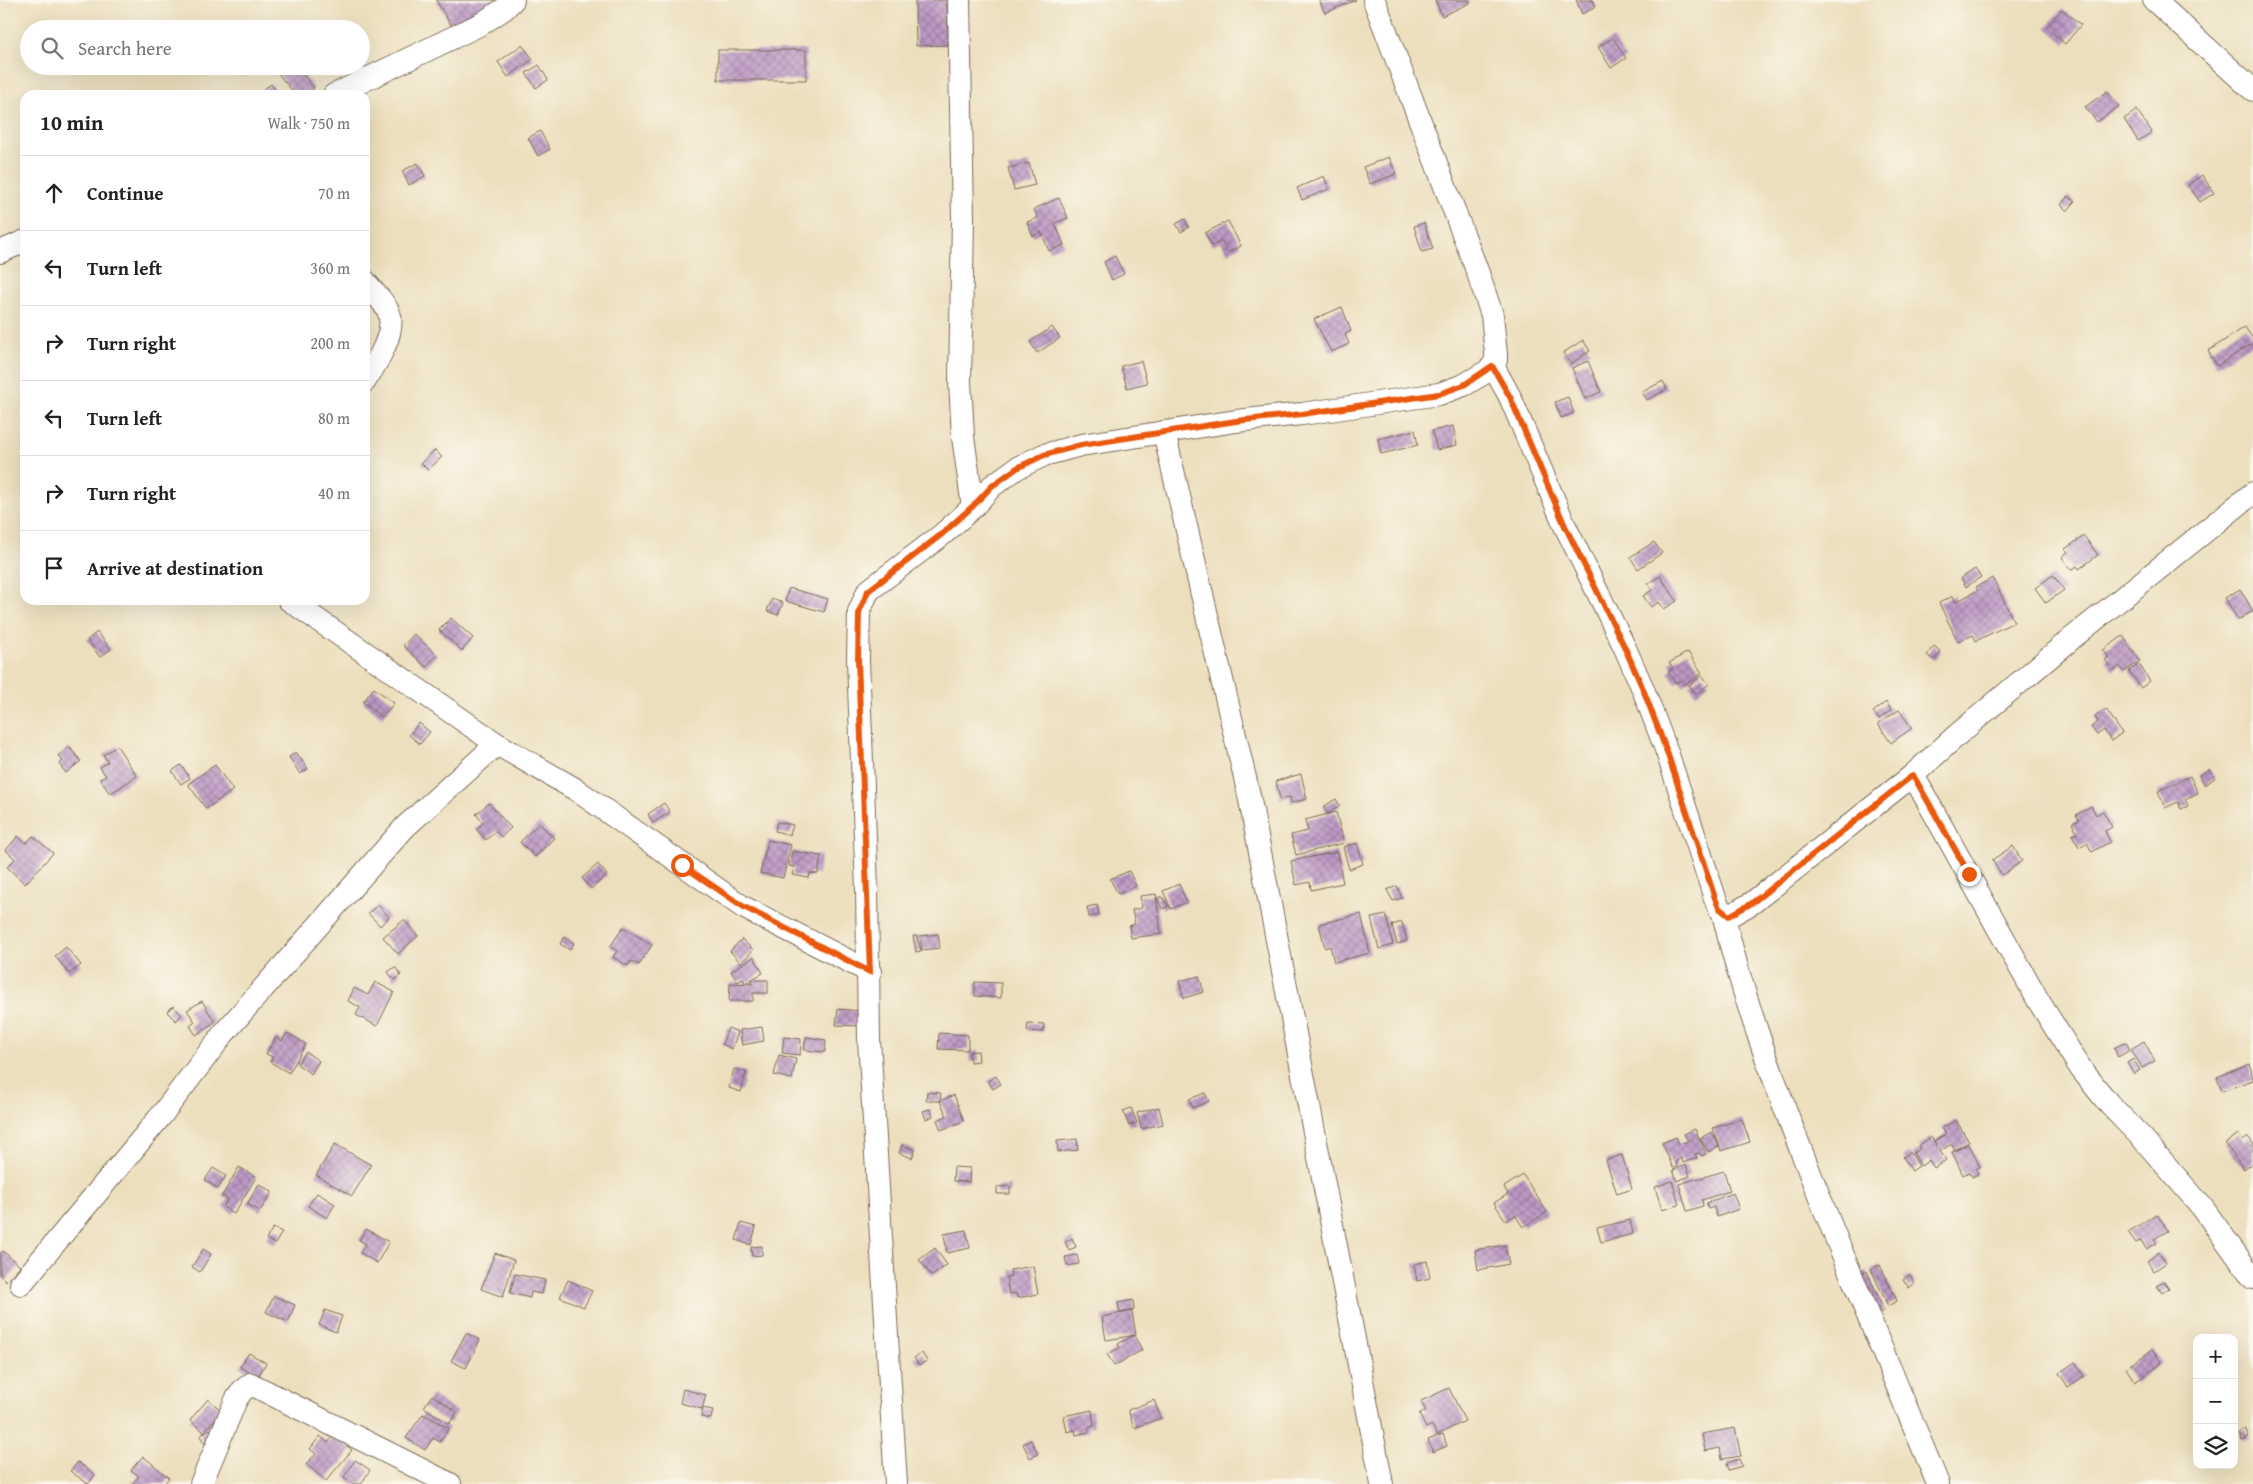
<!DOCTYPE html>
<meta charset="utf-8">
<style>
body{margin:0;font-family:"Gentium Book Plus",serif;background:#f2f2f2;color:#202124}
.controls{position:absolute;right:15px;bottom:15px;display:grid;overflow:hidden;border-radius:10px;box-shadow:0 5px 20px #0002}
.controls button{width:45px;height:45px;display:grid;place-items:center;padding:0;border:0;border-bottom:1px solid #e0e0e0;background:#fff;color:#202124;font:25px sans-serif}
.stop{position:absolute;width:15px;height:15px;margin:-11px;border:4px solid #ea580c;border-radius:50%;background:#fff}
.stop.end{background:#ea580c;border-color:#fff;box-shadow:0 1px 5px #0008}
.list{margin:0;padding:0;list-style:none}
h2{display:flex;justify-content:space-between;align-items:center;height:65px;margin:0;padding:0 20px;font-size:21px}
h2 small{font-size:16px;font-weight:400;color:#757577}
.list li{display:grid;grid-template-columns:32px 1fr auto;gap:15px;align-items:center;box-sizing:border-box;height:75px;padding:0 20px;border-top:1px solid #e0e0e0}
.list b{display:block;font-size:19px;white-space:nowrap}
.list em{font-size:16px;font-style:normal;color:#757577}
.icon{flex:none;width:28px;height:28px;fill:none;stroke:currentColor;stroke-width:2;stroke-linecap:round;stroke-linejoin:round}
.map{position:relative;flex:none;width:2253px;height:1484px;overflow:hidden}
.search{position:absolute;background:#fff;box-shadow:0 5px 20px #0002;left:20px;top:20px;width:350px;height:55px;display:flex;align-items:center;gap:12px;box-sizing:border-box;padding:0 18px;border-radius:28px;color:#757577;font-size:19px}
.panel{position:absolute;background:#fff;box-shadow:0 5px 20px #0002;left:20px;top:90px;width:350px;height:515px;border-radius:15px}
.map>svg:first-child{display:block}
.building{fill:url(#building-cross-hatch)}
.lines{fill:none;stroke-linecap:round;stroke-linejoin:round}
.minor-casing{stroke:#796956;stroke-width:24}
.minor{stroke:#fff;stroke-width:22}
.route{stroke:#ea580c;stroke-width:6}
</style>
<div class="map">
<svg width="2253" height="1484" viewBox="0 0 2253 1484">
<defs>
<pattern id="building-cross-hatch" width="8" height="8" patternUnits="userSpaceOnUse" patternTransform="scale(1.25)"><rect width="8" height="8" fill="#bc98c5"/><path d="M0 0l8 8M0 8l8-8" fill="none" stroke="#9a7c9f"/></pattern>
</defs>
<rect width="100%" height="100%" fill="#fbf7ec"/>
<filter id="ink" filterUnits="userSpaceOnUse"><feTurbulence type="fractalNoise" baseFrequency=".02" numOctaves="2"/><feDisplacementMap in="SourceGraphic" scale="10" xChannelSelector="R" yChannelSelector="G"/><feConvolveMatrix kernelMatrix="1 2 1 2 8 2 1 2 1" color-interpolation-filters="sRGB"/></filter>
<filter id="wash" filterUnits="userSpaceOnUse"><feTurbulence type="fractalNoise" baseFrequency=".0096" numOctaves="4" result="noise"/><feDisplacementMap in="SourceGraphic" scale="20" xChannelSelector="R" yChannelSelector="G"/><feGaussianBlur stdDeviation="1.12" result="paint"/><feColorMatrix in="noise" values="0 0 0 0 0 0 0 0 0 0 0 0 0 0 0 0 0 1.4 0 .05"/><feComposite in="paint" operator="in"/></filter>
<g filter="url(#wash)">
<rect width="100%" height="100%" fill="#ecdfbd"/>
<g id="blocks">
<g class="building">
<polygon points="436,0 499,0 452,27"/>
<polygon points="915,0 947,0 948,45 916,46"/>
<polygon points="1319,0 1356,0 1325,13"/>
<polygon points="1435,0 1469,0 1470,3 1442,16"/>
<polygon points="1576,0 1593,0 1596,7 1582,14"/>
<polygon points="2062,9 2081,25 2065,44 2046,27"/>
<polygon points="1613,38 1626,58 1611,68 1598,47"/>
<polygon points="522,45 533,59 508,77 498,62"/>
<rect x="718" y="50" width="88" height="30"/>
<polygon points="539,65 548,80 536,88 526,73"/>
<polygon points="279,66 296,66 314,88 306,95 296,95 275,70"/>
<polygon points="271,84 279,95 262,95 260,92"/>
<polygon points="2107,91 2119,106 2097,122 2085,107"/>
<polygon points="2137,110 2152,132 2138,141 2124,119"/>
<polygon points="540,131 550,149 538,156 528,138"/>
<polygon points="1389,157 1396,174 1370,184 1363,167"/>
<polygon points="418,163 425,176 409,185 402,171"/>
<polygon points="1029,163 1035,185 1014,190 1008,168"/>
<polygon points="2202,175 2214,193 2200,202 2188,185"/>
<polygon points="1324,176 1329,189 1302,200 1297,188"/>
<polygon points="2068,196 2075,202 2067,211 2061,205"/>
<polygon points="1059,198 1068,218 1055,223 1064,245 1049,251 1041,232 1033,236 1027,222 1038,218 1034,209"/>
<polygon points="1185,219 1189,227 1181,232 1176,224"/>
<polygon points="1228,221 1241,246 1227,253 1221,241 1212,246 1205,233"/>
<polygon points="1424,223 1433,249 1422,252 1414,226"/>
<polygon points="1115,256 1124,274 1112,280 1104,262"/>
<polygon points="1342,307 1351,331 1345,334 1349,344 1331,352 1314,319"/>
<polygon points="1052,327 1060,338 1037,353 1030,342"/>
<polygon points="2245,327 2253,339 2253,343 2217,366 2208,351"/>
<polygon points="1583,340 1590,351 1571,364 1563,353"/>
<polygon points="1141,361 1147,383 1127,388 1121,366"/>
<polygon points="1588,361 1601,392 1585,399 1572,368"/>
<polygon points="1663,381 1667,389 1647,400 1642,392"/>
<polygon points="1568,397 1574,413 1561,418 1555,402"/>
<polygon points="1453,426 1457,445 1437,450 1432,431"/>
<polygon points="1415,430 1418,445 1381,454 1378,439"/>
<polygon points="435,450 442,457 428,470 421,463"/>
<polygon points="2084,536 2098,555 2079,569 2077,566 2071,570 2062,557 2068,552 2065,549"/>
<polygon points="1654,542 1662,553 1638,569 1630,557"/>
<polygon points="1975,569 1981,577 1966,587 1961,578"/>
<polygon points="2053,575 2064,590 2046,603 2035,588"/>
<polygon points="1660,576 1677,601 1664,609 1659,602 1651,607 1643,596 1652,590 1648,584"/>
<polygon points="1993,578 2014,622 1976,641 1973,635 1958,642 1939,603 1953,596 1956,602 1978,590 1976,587"/>
<polygon points="789,588 828,599 824,612 785,601"/>
<polygon points="2240,589 2253,611 2238,620 2225,598"/>
<polygon points="772,599 783,603 778,615 767,611"/>
<polygon points="451,618 473,638 462,651 439,630"/>
<polygon points="97,632 111,649 100,657 87,640"/>
<polygon points="414,634 437,655 426,667 403,646"/>
<polygon points="2123,636 2140,661 2124,672 2120,666 2113,671 2105,660 2109,657 2103,650"/>
<polygon points="1934,646 1941,652 1934,660 1927,655"/>
<polygon points="1688,652 1702,673 1683,685 1680,680 1676,683 1668,672 1673,668 1669,663"/>
<polygon points="2139,664 2150,681 2141,688 2129,671"/>
<polygon points="1702,675 1709,684 1696,694 1689,685"/>
<polygon points="374,688 394,703 382,717 363,702"/>
<polygon points="1886,702 1891,710 1879,719 1873,712"/>
<polygon points="2106,709 2122,733 2111,741 2104,730 2097,735 2091,727 2098,722 2095,717"/>
<polygon points="1899,710 1912,728 1891,743 1878,724"/>
<polygon points="419,723 430,732 420,744 409,735"/>
<polygon points="117,746 137,776 110,794 100,779 106,776 100,767 108,762 103,755"/>
<polygon points="69,747 81,761 66,773 59,764 63,761 58,756"/>
<polygon points="296,752 308,769 300,774 289,757"/>
<polygon points="181,765 190,778 181,784 172,771"/>
<polygon points="215,765 233,790 206,809 188,784"/>
<polygon points="2209,769 2215,778 2205,785 2199,775"/>
<polygon points="1301,774 1307,799 1291,803 1290,797 1280,799 1276,781"/>
<polygon points="2190,776 2198,793 2185,799 2188,806 2181,809 2178,802 2165,808 2158,791"/>
<polygon points="1336,799 1340,806 1328,814 1323,807"/>
<polygon points="489,803 511,828 501,837 496,831 486,840 476,829 483,823 476,814"/>
<polygon points="664,803 670,812 653,823 648,814"/>
<polygon points="2091,806 2096,815 2103,811 2112,827 2105,831 2110,842 2092,852 2087,843 2079,847 2072,835 2077,833 2072,823 2079,820 2076,815"/>
<polygon points="1336,812 1344,843 1296,855 1291,835 1308,831 1305,820"/>
<polygon points="777,822 793,825 790,835 775,831"/>
<polygon points="539,823 554,838 535,857 520,842"/>
<polygon points="18,836 26,843 33,836 53,853 25,884 7,867 15,859 6,850"/>
<polygon points="768,840 791,845 783,878 760,873"/>
<polygon points="1357,843 1363,864 1349,869 1343,847"/>
<polygon points="2013,846 2022,861 2002,875 1992,860"/>
<polygon points="792,851 821,856 818,874 810,873 809,878 792,875 794,867 789,866"/>
<polygon points="1337,852 1343,883 1311,890 1310,882 1296,885 1291,861"/>
<polygon points="598,864 607,875 591,889 582,878"/>
<polygon points="1129,871 1136,886 1118,894 1110,879"/>
<polygon points="1179,884 1187,902 1171,909 1163,891"/>
<polygon points="1397,886 1402,898 1393,901 1387,890"/>
<polygon points="1156,894 1161,934 1131,938 1129,926 1135,924 1132,910 1142,908 1140,896"/>
<polygon points="1162,896 1168,906 1163,909 1157,899"/>
<polygon points="378,905 389,917 380,926 368,913"/>
<polygon points="1097,905 1099,915 1089,917 1087,907"/>
<polygon points="1361,914 1370,953 1334,962 1330,946 1325,948 1319,924"/>
<polygon points="1386,915 1393,945 1379,949 1371,918"/>
<polygon points="404,920 418,936 398,954 383,937"/>
<polygon points="1402,922 1407,941 1397,944 1392,925"/>
<polygon points="623,927 652,945 639,965 631,961 628,966 613,957 617,951 610,947"/>
<polygon points="938,934 940,948 922,950 920,936"/>
<polygon points="913,936 917,936 921,951 916,952"/>
<polygon points="564,937 574,943 570,950 560,944"/>
<polygon points="742,939 753,950 741,963 730,951"/>
<polygon points="66,947 81,965 69,974 55,956"/>
<polygon points="754,957 763,973 745,983 743,979 737,982 731,971"/>
<polygon points="395,967 401,975 394,980 388,972"/>
<polygon points="1199,976 1204,992 1184,998 1179,981"/>
<polygon points="752,980 768,980 768,993 753,993 753,1001 729,1001 730,983 752,984"/>
<polygon points="375,982 394,992 377,1026 356,1015 360,1007 348,1001 354,988 368,995"/>
<polygon points="975,982 1001,983 1001,998 975,996"/>
<polygon points="202,1001 215,1022 196,1035 190,1026 195,1022 187,1010"/>
<polygon points="173,1006 182,1015 176,1021 167,1012"/>
<polygon points="838,1009 861,1011 860,1026 836,1025"/>
<polygon points="1028,1023 1044,1024 1043,1032 1027,1031"/>
<polygon points="762,1027 764,1041 742,1045 740,1030"/>
<polygon points="728,1028 738,1032 732,1049 722,1044"/>
<polygon points="287,1033 306,1044 289,1073 270,1062 273,1057 266,1054 276,1037 282,1041"/>
<polygon points="939,1033 968,1035 968,1050 938,1049"/>
<polygon points="784,1037 801,1039 800,1055 782,1053"/>
<polygon points="806,1037 826,1040 825,1052 804,1050"/>
<polygon points="2144,1041 2155,1061 2142,1068 2131,1049"/>
<polygon points="2126,1042 2130,1050 2118,1057 2114,1048"/>
<polygon points="978,1051 979,1061 970,1062 969,1052"/>
<polygon points="306,1052 319,1061 311,1074 297,1064"/>
<polygon points="779,1055 796,1059 792,1079 774,1075"/>
<polygon points="2133,1059 2140,1070 2134,1074 2127,1063"/>
<polygon points="2250,1064 2253,1080 2222,1091 2217,1077"/>
<polygon points="734,1069 746,1072 741,1092 729,1088"/>
<polygon points="996,1076 1001,1084 993,1089 988,1081"/>
<polygon points="927,1092 941,1093 940,1101 954,1095 964,1121 941,1130 937,1120 947,1116 940,1101 926,1101"/>
<polygon points="1205,1093 1209,1101 1193,1108 1189,1099"/>
<polygon points="1159,1107 1163,1124 1141,1129 1137,1113"/>
<polygon points="1131,1108 1137,1123 1129,1126 1123,1111"/>
<polygon points="930,1109 933,1116 926,1119 923,1111"/>
<polygon points="1742,1119 1750,1142 1721,1151 1713,1128"/>
<polygon points="1956,1120 1969,1142 1955,1150 1952,1144 1940,1151 1946,1160 1934,1168 1929,1160 1921,1166 1913,1153 1920,1149 1918,1146 1931,1137 1937,1146 1934,1141 1946,1134 1942,1128"/>
<polygon points="1695,1129 1706,1154 1701,1156 1699,1153 1695,1154 1697,1158 1683,1163 1681,1158 1676,1161 1677,1166 1673,1168 1662,1143 1676,1137 1679,1144 1688,1141 1684,1134"/>
<polygon points="1712,1132 1719,1146 1708,1152 1700,1138"/>
<polygon points="2238,1134 2243,1141 2248,1137 2253,1143 2253,1162 2244,1169 2225,1144"/>
<polygon points="1077,1139 1078,1150 1058,1152 1057,1141"/>
<polygon points="335,1144 371,1165 352,1196 316,1175"/>
<polygon points="1969,1144 1980,1167 1976,1169 1978,1174 1972,1177 1969,1172 1963,1175 1952,1152"/>
<polygon points="902,1145 915,1150 912,1158 899,1153"/>
<polygon points="1910,1152 1919,1166 1912,1171 1903,1157"/>
<polygon points="1622,1155 1632,1189 1617,1194 1606,1160"/>
<polygon points="1686,1165 1690,1176 1677,1181 1673,1170"/>
<polygon points="239,1167 256,1177 234,1214 223,1207 228,1199 222,1196"/>
<polygon points="954,1167 970,1168 969,1182 953,1181"/>
<polygon points="213,1168 226,1176 218,1189 205,1180"/>
<polygon points="1724,1171 1730,1191 1702,1200 1703,1206 1687,1211 1679,1184"/>
<polygon points="1523,1175 1547,1212 1523,1227 1515,1215 1506,1221 1494,1203 1508,1194 1504,1187"/>
<polygon points="1672,1181 1679,1205 1662,1210 1655,1187"/>
<polygon points="259,1184 272,1192 260,1211 247,1204"/>
<polygon points="1010,1186 1010,1194 997,1194 997,1187"/>
<polygon points="317,1193 335,1204 327,1218 308,1206"/>
<polygon points="1733,1193 1739,1209 1717,1217 1714,1207 1708,1209 1706,1203"/>
<polygon points="2157,1214 2168,1231 2154,1239 2157,1243 2146,1249 2141,1240 2136,1243 2128,1232"/>
<polygon points="1630,1220 1633,1234 1601,1242 1597,1228"/>
<polygon points="741,1223 756,1227 751,1245 736,1240"/>
<polygon points="273,1228 282,1232 275,1244 266,1239"/>
<polygon points="366,1229 389,1242 377,1263 360,1253 366,1244 359,1240"/>
<polygon points="966,1230 970,1248 947,1253 944,1234"/>
<polygon points="1072,1238 1076,1247 1069,1250 1065,1242"/>
<polygon points="1505,1245 1509,1264 1478,1270 1475,1250"/>
<polygon points="762,1246 762,1255 752,1256 751,1247"/>
<polygon points="935,1248 947,1265 932,1276 919,1260"/>
<polygon points="203,1249 211,1254 200,1272 192,1267"/>
<polygon points="3,1251 20,1266 6,1281 0,1275 0,1254"/>
<polygon points="2159,1252 2166,1263 2154,1271 2147,1261"/>
<polygon points="495,1253 514,1260 503,1297 481,1289"/>
<polygon points="1077,1255 1079,1264 1067,1266 1065,1257"/>
<polygon points="1427,1261 1430,1278 1417,1281 1414,1264"/>
<polygon points="1880,1265 1897,1301 1888,1306 1871,1269"/>
<polygon points="1033,1266 1038,1294 1017,1298 1016,1293 1009,1294 1006,1277 1011,1276 1010,1270"/>
<polygon points="1867,1271 1884,1311 1873,1315 1857,1275"/>
<polygon points="515,1274 545,1280 542,1294 531,1292 530,1298 510,1293"/>
<polygon points="1910,1275 1915,1283 1909,1288 1903,1279"/>
<polygon points="568,1280 592,1291 584,1307 560,1297"/>
<polygon points="2164,1281 2169,1288 2162,1293 2157,1286"/>
<polygon points="274,1296 295,1305 288,1322 266,1312"/>
<polygon points="1133,1300 1134,1310 1120,1313 1118,1303"/>
<polygon points="325,1310 342,1316 336,1332 319,1325"/>
<polygon points="1132,1311 1136,1335 1106,1340 1102,1317"/>
<polygon points="466,1333 480,1340 466,1368 451,1361"/>
<polygon points="1134,1335 1142,1350 1114,1366 1107,1354 1120,1348 1118,1344"/>
<polygon points="2152,1350 2162,1363 2135,1382 2126,1368"/>
<polygon points="249,1353 266,1363 258,1377 240,1367"/>
<polygon points="922,1353 927,1361 919,1365 914,1358"/>
<polygon points="2075,1362 2084,1376 2068,1387 2059,1373"/>
<polygon points="1449,1388 1465,1421 1437,1435 1432,1425 1426,1428 1419,1414 1426,1411 1421,1401"/>
<polygon points="683,1389 706,1395 702,1409 680,1403"/>
<polygon points="432,1395 457,1412 449,1424 424,1407"/>
<polygon points="208,1399 222,1411 204,1432 190,1420"/>
<polygon points="1154,1400 1161,1418 1134,1428 1128,1410"/>
<polygon points="703,1408 713,1410 711,1419 701,1417"/>
<polygon points="1092,1410 1094,1426 1088,1428 1089,1432 1076,1435 1075,1430 1067,1432 1064,1416"/>
<polygon points="423,1414 449,1428 440,1442 433,1438 425,1450 406,1438"/>
<polygon points="1735,1428 1741,1456 1722,1459 1720,1448 1705,1451 1702,1434"/>
<polygon points="210,1429 218,1439 207,1447 200,1436"/>
<polygon points="2245,1429 2249,1438 2242,1441 2239,1432"/>
<polygon points="1443,1434 1447,1446 1433,1452 1428,1440"/>
<polygon points="334,1435 352,1450 326,1481 306,1464 316,1454 310,1449 320,1436 328,1443"/>
<polygon points="1031,1440 1038,1454 1030,1458 1023,1444"/>
<polygon points="143,1456 169,1478 164,1484 132,1484 139,1476 131,1470"/>
<polygon points="1739,1459 1742,1466 1729,1470 1727,1463"/>
<polygon points="355,1460 370,1470 361,1484 353,1484 344,1477"/>
<polygon points="78,1462 95,1475 88,1484 70,1471"/>
</g>
</g>
</g>
<g filter="url(#ink)">
<use href="#blocks" fill-opacity="0" stroke="#796956" stroke-width="1"/>
<g class="lines">
<defs>
<g id="minor">
<polyline points="959,0 963,220 960,381 963,437 973,507"/>
<polyline points="2154,0 2253,90"/>
<polyline points="334,95 481,24 504,9 513,0"/>
<polyline points="0,252 25,241"/>
<path d="M365,281c7,10 22,23 25,35 4,20 -15,49 -25,65"/>
<polyline points="1493,366 1510,397 1565,526 1625,648 1643,689 1667,752 1715,898 1719,908 1729,916 1752,903 1913,775"/>
<polyline points="1164,432 1249,795 1382,1484"/>
<polyline points="2253,493 2071,639 1956,736 1913,775 2038,1000 2081,1069 2109,1104 2143,1139 2202,1207 2253,1278"/>
<polyline points="289,600 497,744 575,789 743,907 870,972"/>
<path d="M1723,913c19,84 50,165 81,245 43,110 89,217 134,326"/>
<polyline points="21,1284 160,1117 224,1033 405,827 497,744"/>
<polyline points="201,1484 236,1400 242,1391 251,1384 450,1484"/>
<polyline points="896,1484 869,1039 867,889 858,660 859,612 868,591 943,534 973,507 992,486 1017,468 1044,455 1081,445 1236,421 1302,414 1439,394 1464,385 1486,372 1493,366 1496,360 1496,354 1492,315 1478,273 1374,0"/>
</g>
</defs>
<use href="#minor" class="minor-casing"/>
<use href="#minor" class="minor"/>
</g>
</g>
<g class="lines" filter="url(#ink)">
<polyline class="route" points="682,865 744,907 870,972 858,660 859,612 868,591 942,534 973,506 992,486 1017,468 1044,455 1081,445 1236,421 1302,414 1439,394 1464,385 1492,366 1510,397 1565,526 1625,648 1643,689 1667,752 1715,898 1719,908 1729,916 1752,903 1913,775 1969,874"/>
</g>
</svg>
<div class="controls">
<button>+</button>
<button>−</button>
<button><svg class="icon" aria-label="layers" viewBox="0 0 24 24"><path d="M12 4l9 5-9 5-9-5zM3 14l9 5 9-5"/></svg></button>
</div>
<div class="stop" style="left:682px;top:865px"></div>
<div class="stop end" style="left:1969px;top:874px"></div>
<div class="search"><svg class="icon" aria-label="search" viewBox="0 0 24 24"><circle cx="10" cy="10" r="6"/><path d="M15 15l6 6"/></svg>Search here</div>
<section class="panel">
<h2>10 min<small>Walk · 750 m</small></h2>
<ul class="list">
<li><svg class="icon" aria-label="ahead" viewBox="0 0 24 24"><path d="M12 20V5M6 11l6-6 6 6"/></svg><div><b>Continue</b></div><em>70 m</em></li>
<li><svg class="icon" aria-label="left" viewBox="0 0 24 24"><path d="M17 20v-9H6M10 6l-5 5 5 5"/></svg><div><b>Turn left</b></div><em>360 m</em></li>
<li><svg class="icon" aria-label="right" viewBox="0 0 24 24"><path d="M7 20v-9h11M14 6l5 5-5 5"/></svg><div><b>Turn right</b></div><em>200 m</em></li>
<li><svg class="icon" aria-label="left" viewBox="0 0 24 24"><path d="M17 20v-9H6M10 6l-5 5 5 5"/></svg><div><b>Turn left</b></div><em>80 m</em></li>
<li><svg class="icon" aria-label="right" viewBox="0 0 24 24"><path d="M7 20v-9h11M14 6l5 5-5 5"/></svg><div><b>Turn right</b></div><em>40 m</em></li>
<li><svg class="icon" aria-label="arrive" viewBox="0 0 24 24"><path d="M6 21V4h12l-3 4 3 4H6"/></svg><div><b>Arrive at destination</b></div></li>
</ul>
</section>
</div>
